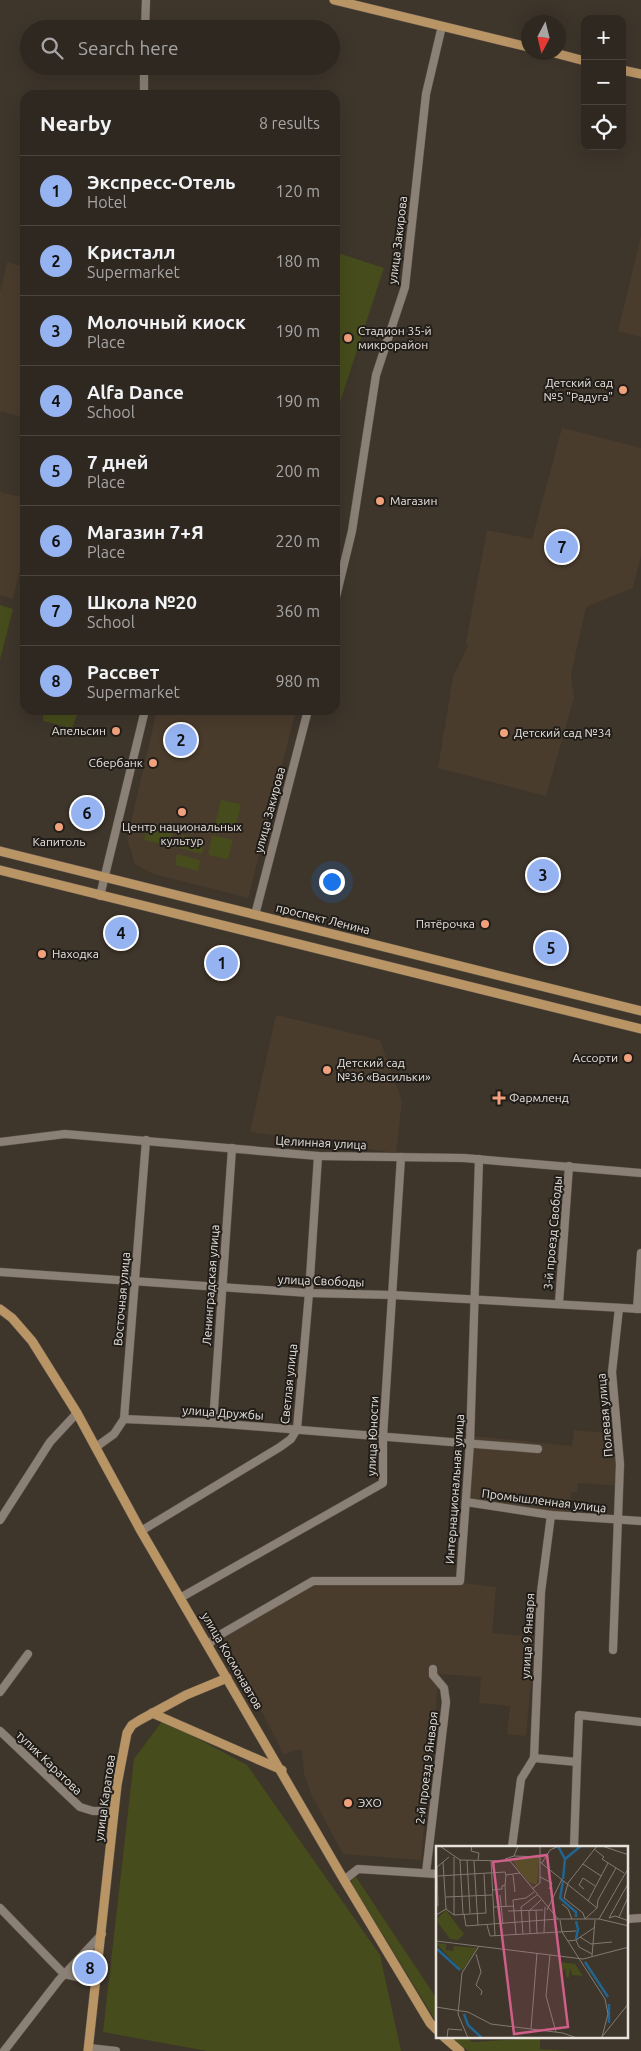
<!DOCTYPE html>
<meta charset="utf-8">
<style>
body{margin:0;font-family:Ubuntu,sans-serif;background:#363029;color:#f1f3f6}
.controls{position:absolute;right:15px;top:15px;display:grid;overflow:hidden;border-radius:10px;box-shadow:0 5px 20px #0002}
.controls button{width:45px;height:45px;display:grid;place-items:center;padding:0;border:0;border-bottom:1px solid #49443e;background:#2e2820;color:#f1f3f6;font:25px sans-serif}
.compass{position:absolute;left:521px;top:15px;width:45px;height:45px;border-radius:50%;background:#2e2820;box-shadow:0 5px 20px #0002;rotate:187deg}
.you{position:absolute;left:331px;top:881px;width:18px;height:18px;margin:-12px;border:4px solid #fff;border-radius:50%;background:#1a73e8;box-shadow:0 0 0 8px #1a73e833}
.badge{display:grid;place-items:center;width:32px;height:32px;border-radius:50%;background:#95b2f1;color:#111;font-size:16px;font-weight:700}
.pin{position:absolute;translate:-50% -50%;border:2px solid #fff;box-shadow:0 1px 5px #0006}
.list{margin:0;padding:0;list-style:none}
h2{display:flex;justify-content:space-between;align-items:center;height:65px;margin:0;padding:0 20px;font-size:21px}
h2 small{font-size:16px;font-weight:400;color:#a7a6a5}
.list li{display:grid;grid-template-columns:32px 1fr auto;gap:15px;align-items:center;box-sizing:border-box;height:70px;padding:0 20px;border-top:1px solid #49443e}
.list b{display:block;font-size:19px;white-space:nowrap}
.list p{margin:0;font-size:16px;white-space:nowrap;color:#a7a6a5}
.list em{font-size:16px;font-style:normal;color:#a7a6a5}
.icon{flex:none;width:28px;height:28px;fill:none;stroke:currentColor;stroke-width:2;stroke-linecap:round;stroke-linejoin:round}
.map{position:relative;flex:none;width:641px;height:2051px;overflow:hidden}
.search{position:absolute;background:#2e2820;box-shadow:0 5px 20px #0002;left:20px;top:20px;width:320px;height:55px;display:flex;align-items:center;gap:12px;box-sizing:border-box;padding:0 18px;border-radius:28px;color:#a7a6a5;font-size:19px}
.panel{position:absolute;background:#2e2820;box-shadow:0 5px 20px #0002;left:20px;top:90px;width:320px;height:625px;border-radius:15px}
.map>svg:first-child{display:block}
.built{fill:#4a3c2d}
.green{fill:#464c1b}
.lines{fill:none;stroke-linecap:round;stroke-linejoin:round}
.minor-casing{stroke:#5c534b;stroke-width:9}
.major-casing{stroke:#5c534b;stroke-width:10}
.minor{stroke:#8a8075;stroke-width:8}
.major{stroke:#b99465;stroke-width:9}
.poi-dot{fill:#f1a17c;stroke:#211d19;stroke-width:2}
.labels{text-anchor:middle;stroke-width:4;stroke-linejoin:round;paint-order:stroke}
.street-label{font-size:12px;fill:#e8e2dc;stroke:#211d19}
.poi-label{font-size:12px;fill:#e8e2dc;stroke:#211d19;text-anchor:start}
.inset-river{fill:none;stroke:#206590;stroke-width:2.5}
.inset-road{fill:none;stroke:#827a72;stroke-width:1}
.view{fill:#cf5f88;fill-opacity:0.15;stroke:#cf5f88;stroke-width:2.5}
.inset-edge{fill:none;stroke:#e8e2dc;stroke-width:2.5}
</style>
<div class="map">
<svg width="641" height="2051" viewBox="0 0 641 2051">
<rect width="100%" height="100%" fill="#3e352b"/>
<g class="built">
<polygon points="641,236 641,337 618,331"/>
<polygon points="7,262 25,267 25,418 0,411 0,293"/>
<polygon points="562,428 641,448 641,555 633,588 586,607 571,674 574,698 546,796 438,768 453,677 468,646 466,642 487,530 532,539"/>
<polygon points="0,492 25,498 25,550 13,599 0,595"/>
<polygon points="157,710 296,710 248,898 153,874 135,864 127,839"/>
<polygon points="276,1015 380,1040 402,1101 396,1153 250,1132"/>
<polygon points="574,1430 614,1434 618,1486 578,1483 577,1492 571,1492 569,1512 551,1512 470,1500 474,1436 572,1446"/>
<polygon points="313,1583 463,1583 496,1587 492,1633 535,1637 526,1736 507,1734 510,1706 479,1703 481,1677 439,1674 421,1860 343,1854 311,1794 304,1774 302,1750 295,1750 284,1755 223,1636"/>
</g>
<g class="green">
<polygon points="335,252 384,268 338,408 335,407"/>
<polygon points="0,605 13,609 0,660"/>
<polygon points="44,710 79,710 72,728 43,721"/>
<polygon points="221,800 241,804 234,833 214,829"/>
<polygon points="147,827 173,833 170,846 144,840"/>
<polygon points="182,835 205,841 202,854 179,848"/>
<polygon points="212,835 233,840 228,859 208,855"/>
<polygon points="177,854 200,860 198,871 175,865"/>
<polygon points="163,1720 247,1765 380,1955 401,2051 207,2051 103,2032 134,1759"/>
<polygon points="350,1876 356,1877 437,1999 437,2023 353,1886"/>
<polygon points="450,2037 467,2037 472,2042 540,2038 540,2049 571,2051 468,2051"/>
</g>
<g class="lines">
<defs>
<g id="minor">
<polyline points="145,29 146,0"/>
<polyline points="144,95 144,66"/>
<polyline points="335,601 352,531 376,375 405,287 426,94 442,26"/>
<polyline points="100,896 145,710"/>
<polyline points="255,915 308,710"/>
<polyline points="0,1142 65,1134 318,1156 464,1158 641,1173"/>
<polyline points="0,1272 309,1293 393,1295 641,1309"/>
<polyline points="559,1303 569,1166"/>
<polyline points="637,1309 641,1253"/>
<polyline points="124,1419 213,1423 538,1449"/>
<polyline points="213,1423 232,1148"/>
<polyline points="96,1447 114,1434 124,1419 146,1140"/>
<polyline points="466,1502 551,1515 641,1521"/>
<polyline points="551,1515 541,1592 534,1758 577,1762 579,1715 641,1722"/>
<polyline points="0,1520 50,1442 77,1413"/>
<polyline points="141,1531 280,1447 291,1439 297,1429 309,1293 318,1156"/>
<polyline points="180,1598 383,1483 383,1436 401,1157"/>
<polyline points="208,1645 218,1636 313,1581 460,1581 470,1443 479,1159"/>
<polyline points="613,1650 620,1464 612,1372 619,1308"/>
<polyline points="0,1692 28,1654"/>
<polyline points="0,1731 80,1807 93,1811 114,1811"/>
<polyline points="512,1847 521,1779 534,1758"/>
<polyline points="574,1847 577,1762"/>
<polyline points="426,1873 446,1702 444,1688 433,1675 433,1669"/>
<polyline points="344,1880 358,1869 437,1874"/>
<polyline points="0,1908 64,1974 96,1981"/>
<polyline points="627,1919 641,1918"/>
<polyline points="89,2048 116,2051"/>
<polyline points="4,2051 59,1980 102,1934"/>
</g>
<g id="major">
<polyline points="334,0 528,47"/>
<polyline points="551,52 585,61"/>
<polyline points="622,70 641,74"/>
<polyline points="0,851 641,1011"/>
<polyline points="0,870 641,1029"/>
<polyline points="0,1309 12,1318 32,1341 77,1413 141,1531 344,1880 430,2023 437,2030"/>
<polyline points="152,1713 282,1770"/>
<polyline points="444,2037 460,2051"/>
<polyline points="88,2051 117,1785 127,1733 132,1725 140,1720 186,1695 227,1678"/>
</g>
</defs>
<use href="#minor" class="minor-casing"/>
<use href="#major" class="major-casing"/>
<use href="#minor" class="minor"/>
<use href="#major" class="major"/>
</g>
<g class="poi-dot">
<circle cx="348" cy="338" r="5"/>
<circle cx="623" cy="390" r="5"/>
<circle cx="380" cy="501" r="5"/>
<circle cx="116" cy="731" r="5"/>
<circle cx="504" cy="733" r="5"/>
<circle cx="153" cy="763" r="5"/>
<circle cx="182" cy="812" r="5"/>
<circle cx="59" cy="827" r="5"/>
<circle cx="485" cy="924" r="5"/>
<circle cx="42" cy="954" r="5"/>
<circle cx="628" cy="1058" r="5"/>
<circle cx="327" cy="1070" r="5"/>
<path d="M496.5 1090.5h5v5h5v5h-5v5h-5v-5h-5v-5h5z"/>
<circle cx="348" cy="1803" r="5"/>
</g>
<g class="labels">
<g class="street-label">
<text transform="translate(398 240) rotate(-83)" y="4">улица Закирова</text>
<text transform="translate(270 810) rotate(-75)" y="4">улица Закирова</text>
<text transform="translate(323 919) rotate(14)" y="4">проспект Ленина</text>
<text transform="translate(321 1143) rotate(3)" y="4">Целинная улица</text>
<text transform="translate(553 1233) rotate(-85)" y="4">3-й проезд Свободы</text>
<text transform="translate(321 1281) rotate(2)" y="4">улица Свободы</text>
<text transform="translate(211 1285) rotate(-86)" y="4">Ленинградская улица</text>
<text transform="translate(122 1299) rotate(-85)" y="4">Восточная улица</text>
<text transform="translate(289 1384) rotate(-84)" y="4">Светлая улица</text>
<text transform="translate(223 1413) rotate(4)" y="4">улица Дружбы</text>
<text transform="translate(605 1415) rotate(-95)" y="4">Полевая улица</text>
<text transform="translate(373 1436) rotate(-88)" y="4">улица Юности</text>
<text transform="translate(455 1489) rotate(-86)" y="4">Интернациональная улица</text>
<text transform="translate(544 1501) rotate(7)" y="4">Промышленная улица</text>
<text transform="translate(528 1636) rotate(-87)" y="4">улица 9 Января</text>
<text transform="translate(232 1661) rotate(60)" y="4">улица Космонавтов</text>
<text transform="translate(49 1763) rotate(44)" y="4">тупик Каратова</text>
<text transform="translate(427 1768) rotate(-83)" y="4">2-й проезд 9 Января</text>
<text transform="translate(105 1798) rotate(-82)" y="4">улица Каратова</text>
</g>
<g class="poi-label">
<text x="358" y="335">Стадион 35-й<tspan x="358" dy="14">микрорайон</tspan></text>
<text x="613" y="387" text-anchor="end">Детский сад<tspan x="613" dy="14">№5 "Радуга"</tspan></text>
<text x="390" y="505">Магазин</text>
<text x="106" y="735" text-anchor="end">Апельсин</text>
<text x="514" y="737">Детский сад №34</text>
<text x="143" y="767" text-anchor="end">Сбербанк</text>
<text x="182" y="831" text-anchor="middle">Центр национальных<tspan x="182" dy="14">культур</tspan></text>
<text x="59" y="846" text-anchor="middle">Капитоль</text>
<text x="475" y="928" text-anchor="end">Пятёрочка</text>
<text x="52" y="958">Находка</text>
<text x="618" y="1062" text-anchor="end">Ассорти</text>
<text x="337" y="1067">Детский сад<tspan x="337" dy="14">№36 «Васильки»</tspan></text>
<text x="509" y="1102">Фармленд</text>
<text x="358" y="1807">ЭХО</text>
</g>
</g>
<g transform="translate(436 1846)">
<rect width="192" height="192" fill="#3e352b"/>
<path d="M77,12h26l-2,27 -8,-3 -13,-15zM10,64l18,24 -6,6 -8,-1 -14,-19zM0,97l10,1v6l7,1 1,-5 23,2 -15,23zM125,116l14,2 8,12 -11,-1 -2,-7 -1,9h-3l-1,-10 -4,9z" fill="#464c1b"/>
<path class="inset-river" d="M122,0l7,13 16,-13M127,33l2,-20M127,35l-3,17 16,14v5M140,93l2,-10 -2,-8M0,102l24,22M149,116l23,35M28,168l4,11 14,13M173,177v-19"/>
<path class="inset-road" d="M4,0l20,14 50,1 48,58h41l30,7M36,0l-1,5 8,2 -1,7M161,0l-29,37 -4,15 19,15 2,6 12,-11M166,0l27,9M158,3l10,8 -2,2 22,14M78,10l26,1M18,11v58M69,13l9,-3 4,-10M24,14l3,54M31,14l3,53M38,15l4,64M55,15l4,75M7,16l3,47M104,16l57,46M106,17l8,-13 9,-4M147,18l18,12M77,29l2,17M2,30l67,-4 1,3M104,31l12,6 -3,6M69,39l1,-10 14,-2M96,43l8,-6v-37M148,43l-5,-4 4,-7 12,8M56,44l10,-1v-3l3,-1 1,21M64,49l3,29M10,51l46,-2M152,55l20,-38M126,58l6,5 4,10M2,60l-1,-39 12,-10M57,61l21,-1M161,62l1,-8 18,-32M100,64l1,23M111,64l15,-31M72,65l35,-1M28,68l2,12 92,-7M0,69l10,-6 8,6M18,69l32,-2 -2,-39M183,71l10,-22M173,72l20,-36M173,72l6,-2 14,5M163,73l30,-52M124,74l2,12 43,67 3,15 -6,23M51,79l3,11 86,-5M94,87l-1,-22 12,-11M108,87l1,-26M87,88l-2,-27 16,-12M80,89l-3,-35 13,-2 8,-6M144,91l11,7 21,-2M140,94l3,7 13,7M0,95l147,18 46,-12M132,95l8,-1 19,-13M40,108l5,18 -5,13 6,6 -1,4M114,109l-4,41 10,36M156,110l3,-36M0,161l32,5 23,12 72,9 14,5M95,183l6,-76M11,192l1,-9 14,1M32,192l-10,-24 4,-41 17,-27M165,192l28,-35"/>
<path class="view" d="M111,9l21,172 -54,7 -21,-172z"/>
<rect width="192" height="192" class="inset-edge"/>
</g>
</svg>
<div class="controls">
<button>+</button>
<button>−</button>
<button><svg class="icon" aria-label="locate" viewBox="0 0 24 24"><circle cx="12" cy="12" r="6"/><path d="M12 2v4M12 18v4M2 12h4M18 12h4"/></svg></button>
</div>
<svg class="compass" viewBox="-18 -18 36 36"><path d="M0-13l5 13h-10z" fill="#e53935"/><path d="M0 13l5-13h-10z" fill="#a7a6a5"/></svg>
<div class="you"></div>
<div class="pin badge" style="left:222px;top:963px">1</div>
<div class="pin badge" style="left:181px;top:740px">2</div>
<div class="pin badge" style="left:543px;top:875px">3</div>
<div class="pin badge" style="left:121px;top:933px">4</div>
<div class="pin badge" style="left:551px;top:948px">5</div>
<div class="pin badge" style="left:87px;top:813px">6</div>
<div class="pin badge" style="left:562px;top:547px">7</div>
<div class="pin badge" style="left:90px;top:1968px">8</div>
<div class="search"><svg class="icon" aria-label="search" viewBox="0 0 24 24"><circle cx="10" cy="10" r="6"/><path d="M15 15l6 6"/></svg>Search here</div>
<section class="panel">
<h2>Nearby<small>8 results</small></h2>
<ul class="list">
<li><span class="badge">1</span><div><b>Экспресс-Отель</b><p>Hotel</p></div><em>120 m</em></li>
<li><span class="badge">2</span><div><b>Кристалл</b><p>Supermarket</p></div><em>180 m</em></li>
<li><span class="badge">3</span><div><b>Молочный киоск</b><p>Place</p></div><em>190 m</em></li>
<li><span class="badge">4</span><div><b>Alfa Dance</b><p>School</p></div><em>190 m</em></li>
<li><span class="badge">5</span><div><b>7 дней</b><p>Place</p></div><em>200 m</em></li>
<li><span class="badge">6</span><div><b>Магазин 7+Я</b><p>Place</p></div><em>220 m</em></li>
<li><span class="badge">7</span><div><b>Школа №20</b><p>School</p></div><em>360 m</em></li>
<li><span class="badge">8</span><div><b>Рассвет</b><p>Supermarket</p></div><em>980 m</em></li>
</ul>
</section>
</div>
